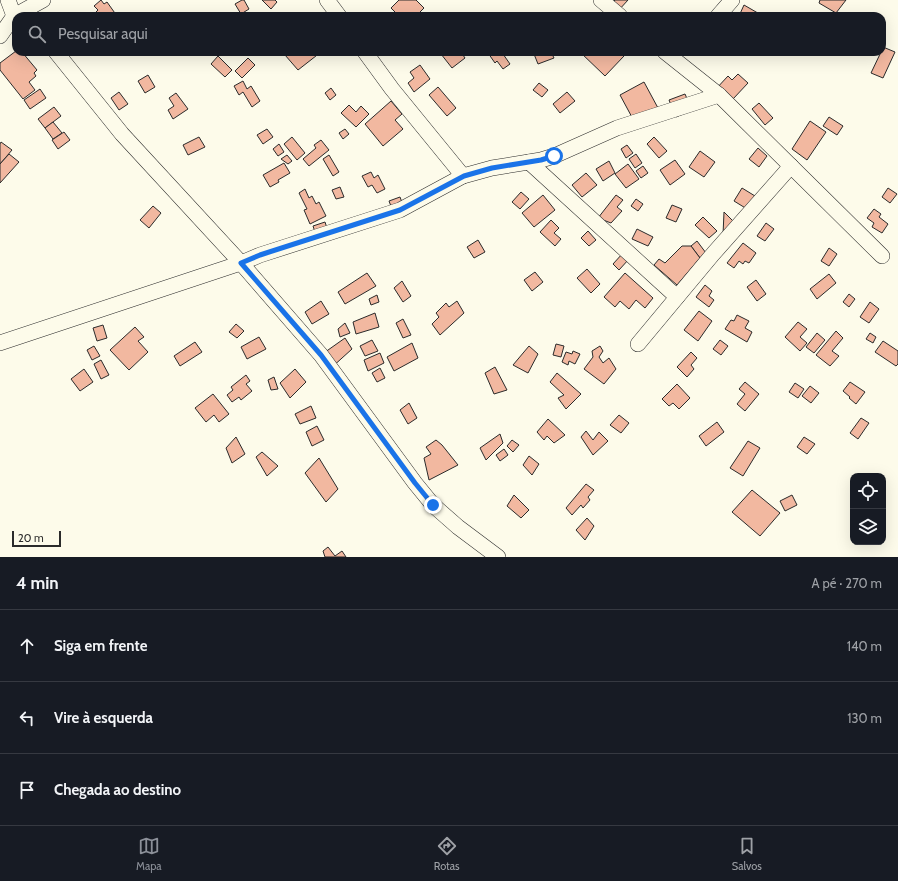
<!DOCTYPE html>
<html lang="pt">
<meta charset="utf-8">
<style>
body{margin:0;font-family:Cabin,sans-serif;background:#20242c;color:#f1f3f6}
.controls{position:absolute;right:12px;bottom:12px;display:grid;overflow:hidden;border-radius:8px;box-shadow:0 4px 16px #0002}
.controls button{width:36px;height:36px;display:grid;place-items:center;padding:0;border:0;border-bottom:1px solid #363941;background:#171b24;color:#f1f3f6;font:20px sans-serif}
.scale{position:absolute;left:12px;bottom:10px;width:49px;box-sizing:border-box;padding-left:4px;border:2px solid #2b2b2b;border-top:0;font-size:11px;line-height:14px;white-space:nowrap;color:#2b2b2b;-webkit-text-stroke:3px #fdfbea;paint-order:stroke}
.stop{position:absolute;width:12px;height:12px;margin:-9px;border:3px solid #1a73e8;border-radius:50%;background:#fff}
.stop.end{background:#1a73e8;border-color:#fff;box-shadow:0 1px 4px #0008}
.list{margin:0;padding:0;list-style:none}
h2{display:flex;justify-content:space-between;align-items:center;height:52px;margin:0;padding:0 16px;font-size:17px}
h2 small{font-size:13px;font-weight:400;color:#9ea1a6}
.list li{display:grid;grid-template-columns:26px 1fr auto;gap:12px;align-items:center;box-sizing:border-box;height:72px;padding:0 16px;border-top:1px solid #363941}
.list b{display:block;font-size:15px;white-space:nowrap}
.list em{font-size:13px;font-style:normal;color:#9ea1a6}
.icon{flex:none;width:22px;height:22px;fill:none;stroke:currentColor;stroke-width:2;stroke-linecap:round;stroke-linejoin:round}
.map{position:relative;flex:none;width:898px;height:557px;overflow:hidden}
.search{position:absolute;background:#171b24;box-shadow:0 4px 16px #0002;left:12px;right:12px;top:12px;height:44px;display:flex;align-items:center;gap:10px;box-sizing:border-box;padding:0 14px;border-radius:12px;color:#9ea1a6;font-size:15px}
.sheet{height:268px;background:#171b24}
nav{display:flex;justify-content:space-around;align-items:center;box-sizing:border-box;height:56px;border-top:1px solid #363941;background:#171b24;font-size:11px;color:#9ea1a6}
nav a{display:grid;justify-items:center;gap:2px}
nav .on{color:#8c9099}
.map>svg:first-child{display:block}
.building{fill:#f2b8a0;stroke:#2b2b2b}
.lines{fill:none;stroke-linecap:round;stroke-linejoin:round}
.minor-casing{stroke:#2b2b2b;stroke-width:16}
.minor{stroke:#fdfbea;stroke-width:15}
.route{stroke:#1a73e8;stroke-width:5}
</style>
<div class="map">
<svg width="898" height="557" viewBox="0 0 898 557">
<rect width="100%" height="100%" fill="#fdfbea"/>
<g class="building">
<polygon points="101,0 104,4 107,2 117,16 97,16 95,13 98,10 94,6"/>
<polygon points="242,0 244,0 249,9 241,14 235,4"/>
<polygon points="262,0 275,0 277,2 271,9"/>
<polygon points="399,0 416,0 424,8 416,16 399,16 391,8"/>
<polygon points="615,0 628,0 618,11 614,1"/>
<polygon points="820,0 846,0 836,13 819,3"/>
<polygon points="744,5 763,16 739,16"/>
<polygon points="883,47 895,52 883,78 871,73 881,52 882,52"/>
<polygon points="16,51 16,52 22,52 37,70 34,73 36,76 29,82 35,90 23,99 0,70 0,63"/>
<polygon points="289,52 321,52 298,70 285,55"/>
<polygon points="443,52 461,52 465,58 452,68 441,54"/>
<polygon points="489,52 498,52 501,56 503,54 510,64 503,69 497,61 495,63 488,53"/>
<polygon points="539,52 551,52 554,58 538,64 534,54"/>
<polygon points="580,52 619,52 624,56 605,76"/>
<polygon points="218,56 232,70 225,77 211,64"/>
<polygon points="248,58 255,65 242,78 235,71"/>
<polygon points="420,65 430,79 414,92 408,83 414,78 410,72"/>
<polygon points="738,74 748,83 733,99 726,92 715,90 728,76 732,80"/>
<polygon points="148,75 155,87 145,93 138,81"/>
<polygon points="243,81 247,89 251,86 260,101 252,107 243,92 239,95 234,86"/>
<polygon points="644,82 658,108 634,121 620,95"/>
<polygon points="539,83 548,90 542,97 533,90"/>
<polygon points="438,87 456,108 447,116 429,95"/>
<polygon points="331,88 336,95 330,100 325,93"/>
<polygon points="40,89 46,98 30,109 24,100"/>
<polygon points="119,92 128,104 119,110 111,98"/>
<polygon points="567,92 575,101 560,113 553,104"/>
<polygon points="176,93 188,109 173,119 168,110 174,106 169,98"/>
<polygon points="685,94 692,110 676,117 669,100"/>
<polygon points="391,101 402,114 395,120 403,129 383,146 365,124"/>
<polygon points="759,103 773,118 765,125 752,109"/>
<polygon points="349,105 356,112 361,106 369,114 356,127 341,113"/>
<polygon points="54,107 61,116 45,128 38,119"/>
<polygon points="829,117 843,126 837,135 823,126"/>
<polygon points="810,121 826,132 807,160 792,149"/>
<polygon points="53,122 62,133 53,139 45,128"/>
<polygon points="267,129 273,137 263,144 257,135"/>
<polygon points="345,129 349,134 343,139 339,133"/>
<polygon points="64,132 70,140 58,149 52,140"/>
<polygon points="199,137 205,147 188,155 183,145"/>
<polygon points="292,137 305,153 297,160 284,144"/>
<polygon points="654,137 667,151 659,158 647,144"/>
<polygon points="321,140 329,150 309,166 303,159 316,148 314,145"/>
<polygon points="1,142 12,150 0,164 0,144"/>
<polygon points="279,144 284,152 278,156 273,149"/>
<polygon points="627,145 633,153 626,158 621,149"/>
<polygon points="758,148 767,156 759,167 749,159"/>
<polygon points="700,151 715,162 704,177 689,167"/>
<polygon points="9,154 19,162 0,183 0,164"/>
<polygon points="636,154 642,163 635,168 629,159"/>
<polygon points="287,155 292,161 288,164 281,159"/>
<polygon points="329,155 339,172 333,176 323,159"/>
<polygon points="675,160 685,174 670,185 660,170"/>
<polygon points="609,161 615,173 603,181 596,169"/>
<polygon points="284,163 290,173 278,180 279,182 270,187 263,175"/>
<polygon points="628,164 639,179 626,188 615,174"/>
<polygon points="643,166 648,173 641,178 636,171"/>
<polygon points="371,172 374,178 378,175 385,189 377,193 372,185 368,187 362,176"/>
<polygon points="586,173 597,185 582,197 572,185"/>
<polygon points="340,187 344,197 336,199 332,190"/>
<polygon points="742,188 755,196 747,209 734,201"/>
<polygon points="888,188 897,194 890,203 882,197"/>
<polygon points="305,189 309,198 312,196 316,204 319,202 326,216 310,224 304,210 307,209 299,193"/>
<polygon points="521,192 529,199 520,209 512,202"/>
<polygon points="543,195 555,210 534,227 522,213"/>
<polygon points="616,195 623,200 617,207 622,211 611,223 598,218"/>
<polygon points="400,197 403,205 392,209 389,201"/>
<polygon points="636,199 643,204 638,211 631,206"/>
<polygon points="672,205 682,209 676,222 666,218"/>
<polygon points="153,206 161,213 149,228 140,220"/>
<polygon points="874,209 881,214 879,217 888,224 882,233 872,227 874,223 867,218"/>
<polygon points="724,212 734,222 723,235"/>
<polygon points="703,217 717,231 709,238 695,225"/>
<polygon points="551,220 559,228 554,233 561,239 555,246 540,232"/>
<polygon points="325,222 328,231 316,235 313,226"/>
<polygon points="766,223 774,229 765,241 757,236"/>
<polygon points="637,229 653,237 648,246 632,239"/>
<polygon points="588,231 596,240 589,246 581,238"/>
<polygon points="478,240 485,252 474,258 467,247"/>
<polygon points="697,241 706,253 700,258 691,246"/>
<polygon points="743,243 756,253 749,263 745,261 743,264 739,261 734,268 727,263"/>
<polygon points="682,246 691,246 700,258 677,285 654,265 659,259 665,263"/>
<polygon points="829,248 837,254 829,266 821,261"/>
<polygon points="623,253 629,259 619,270 613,264"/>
<polygon points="587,269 600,284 591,293 577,278"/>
<polygon points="535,272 543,282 532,291 524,280"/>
<polygon points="367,273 376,286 345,304 338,292"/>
<polygon points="625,273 653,298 645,308 636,300 629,309 620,301 615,307 604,297"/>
<polygon points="829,274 836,283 817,299 810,289"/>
<polygon points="756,280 766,294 757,301 747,287"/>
<polygon points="402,281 411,296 403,302 394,288"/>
<polygon points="705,285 712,291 709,296 714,300 709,307 696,297"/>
<polygon points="849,294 855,299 849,307 843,302"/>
<polygon points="377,295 379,302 371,305 369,299"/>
<polygon points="321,301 329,314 312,324 305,312"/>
<polygon points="457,301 464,313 440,335 432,324 439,317 436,313 446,303 449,307"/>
<polygon points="870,302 879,309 869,323 860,317"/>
<polygon points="699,311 712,321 698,341 684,330"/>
<polygon points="375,313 379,327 356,334 353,322"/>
<polygon points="737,315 749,321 745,328 752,332 747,342 725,329 731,320 734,321"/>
<polygon points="403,319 411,335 403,338 396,323"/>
<polygon points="798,322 807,329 800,337 807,343 800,351 785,337"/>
<polygon points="345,323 350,333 340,337 338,329"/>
<polygon points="236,324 244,331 237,338 229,332"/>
<polygon points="103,325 107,338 97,341 93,328"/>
<polygon points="135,327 144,337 138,341 148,352 129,370 110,350"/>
<polygon points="836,331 843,338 832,351 839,356 830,366 816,355"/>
<polygon points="817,333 825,340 814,353 806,347"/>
<polygon points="870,333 876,337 873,343 866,339"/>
<polygon points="259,337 266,349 247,359 241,347"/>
<polygon points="345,338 352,349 331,368 321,355"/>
<polygon points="372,340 378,351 365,356 360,346"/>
<polygon points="720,340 728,346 721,355 713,349"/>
<polygon points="883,341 898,351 898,364 896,366 875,352"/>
<polygon points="195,342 202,352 180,366 174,356"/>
<polygon points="412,343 418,358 394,371 387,357"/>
<polygon points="556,344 564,346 561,357 553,355"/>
<polygon points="94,346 100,356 92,360 87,350"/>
<polygon points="529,346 538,354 528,373 513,365"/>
<polygon points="600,346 603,351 599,357 603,363 609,358 616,369 604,384 584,369 593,357 592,351"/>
<polygon points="573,351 580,354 575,364 569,361 568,365 562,362 566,352 572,354"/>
<polygon points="691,352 697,358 691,365 694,369 687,377 677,367"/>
<polygon points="380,353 384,363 368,371 364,360"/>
<polygon points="101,360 109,375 101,379 94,364"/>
<polygon points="495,367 507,390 494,394 485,373"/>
<polygon points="380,368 385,378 377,382 372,373"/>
<polygon points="84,369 93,382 80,391 71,379"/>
<polygon points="295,369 306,382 290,398 280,383"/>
<polygon points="557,373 581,394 566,409 558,398 564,395 550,382"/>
<polygon points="246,375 250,381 246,384 252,391 241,400 239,397 232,402 227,395 233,390 231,387"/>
<polygon points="274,377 278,389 271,390 268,380"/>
<polygon points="745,382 759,394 745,411 737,404 745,394 739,389"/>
<polygon points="850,382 865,392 856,404 849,398 850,397 843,391"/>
<polygon points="795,383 804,389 798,398 789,392"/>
<polygon points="677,384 690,398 679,409 673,403 669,406 662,399"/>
<polygon points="810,386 819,393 811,403 802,396"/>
<polygon points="213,394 229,414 219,422 214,415 206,422 195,408"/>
<polygon points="409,403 417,418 408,424 400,410"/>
<polygon points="311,406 316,418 300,424 295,414"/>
<polygon points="619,415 629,423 621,433 610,425"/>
<polygon points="861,418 869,423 858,439 850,433"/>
<polygon points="548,419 565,435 554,443 547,436 544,440 537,432"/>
<polygon points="717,422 724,432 706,446 699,436"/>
<polygon points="317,426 324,440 312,446 306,432"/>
<polygon points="586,431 593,440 599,432 608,441 593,455 581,437"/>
<polygon points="500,434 503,443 486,460 480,448"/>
<polygon points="236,437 245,454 232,463 226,448"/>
<polygon points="804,437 815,444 807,454 797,447"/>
<polygon points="436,440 442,445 458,465 429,480 424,458 431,454 426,447"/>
<polygon points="512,440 519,445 513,452 507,446"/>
<polygon points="748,441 760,448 743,476 730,468"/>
<polygon points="504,449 508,455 500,461 496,455"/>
<polygon points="262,452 278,466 267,476 256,457"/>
<polygon points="529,456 539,464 532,475 523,465"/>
<polygon points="319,458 338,489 326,502 305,473"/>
<polygon points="586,484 594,490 588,497 590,500 583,508 581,505 572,515 566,508"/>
<polygon points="752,490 780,513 760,536 732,512"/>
<polygon points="514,495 529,510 521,518 507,506"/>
<polygon points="792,495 797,505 785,511 780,501"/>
<polygon points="587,518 594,526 585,540 576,530"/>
<polygon points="328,547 335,556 342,551 346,557 325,557 323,551"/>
</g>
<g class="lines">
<defs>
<g id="minor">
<polyline points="8,0 14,16 16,17"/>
<polyline points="327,0 339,16"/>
<polyline points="601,0 620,16"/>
<polyline points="718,16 732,0"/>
<polyline points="0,36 14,16 43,0"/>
<polyline points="56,52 122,134 241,263 321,355 415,483 433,505 458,527 498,557"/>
<polyline points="365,52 392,89 463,176"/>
<polyline points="665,52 719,95 882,256"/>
<polyline points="529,162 677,297"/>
<polyline points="0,343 241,263 260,255 400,210 463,176 492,168 541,160 554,156 617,128 719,95"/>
<polyline points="638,344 713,254 791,166"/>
</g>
</defs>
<use href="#minor" class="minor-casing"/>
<use href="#minor" class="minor"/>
</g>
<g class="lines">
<polyline class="route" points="433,505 415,483 321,355 241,263 260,255 400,210 464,176 492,168 541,160 554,156"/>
</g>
</svg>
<div class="controls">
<button><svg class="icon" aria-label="locate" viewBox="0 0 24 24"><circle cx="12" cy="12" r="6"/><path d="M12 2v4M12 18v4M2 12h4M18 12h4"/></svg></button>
<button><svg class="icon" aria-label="layers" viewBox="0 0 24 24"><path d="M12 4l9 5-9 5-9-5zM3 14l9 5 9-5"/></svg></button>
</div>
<div class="scale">20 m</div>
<div class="stop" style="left:554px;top:156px"></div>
<div class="stop end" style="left:433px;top:505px"></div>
<div class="search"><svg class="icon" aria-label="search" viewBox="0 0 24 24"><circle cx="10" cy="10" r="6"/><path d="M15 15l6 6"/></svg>Pesquisar aqui</div>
</div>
<section class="sheet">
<h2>4 min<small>A pé · 270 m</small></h2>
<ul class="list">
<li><svg class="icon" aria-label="ahead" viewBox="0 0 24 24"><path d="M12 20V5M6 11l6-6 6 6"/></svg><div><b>Siga em frente</b></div><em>140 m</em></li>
<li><svg class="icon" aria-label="left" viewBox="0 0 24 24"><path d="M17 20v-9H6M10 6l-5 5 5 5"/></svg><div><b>Vire à esquerda</b></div><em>130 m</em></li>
<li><svg class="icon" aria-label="arrive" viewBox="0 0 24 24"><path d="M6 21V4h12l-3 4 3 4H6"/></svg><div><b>Chegada ao destino</b></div></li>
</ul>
</section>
<nav>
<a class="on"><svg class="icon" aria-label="map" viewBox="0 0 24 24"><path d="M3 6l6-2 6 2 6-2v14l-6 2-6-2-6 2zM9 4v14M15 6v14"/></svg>Mapa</a>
<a><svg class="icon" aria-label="directions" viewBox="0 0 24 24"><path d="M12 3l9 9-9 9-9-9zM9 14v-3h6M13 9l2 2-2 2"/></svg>Rotas</a>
<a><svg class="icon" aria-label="saved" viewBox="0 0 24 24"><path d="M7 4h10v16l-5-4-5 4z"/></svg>Salvos</a>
</nav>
